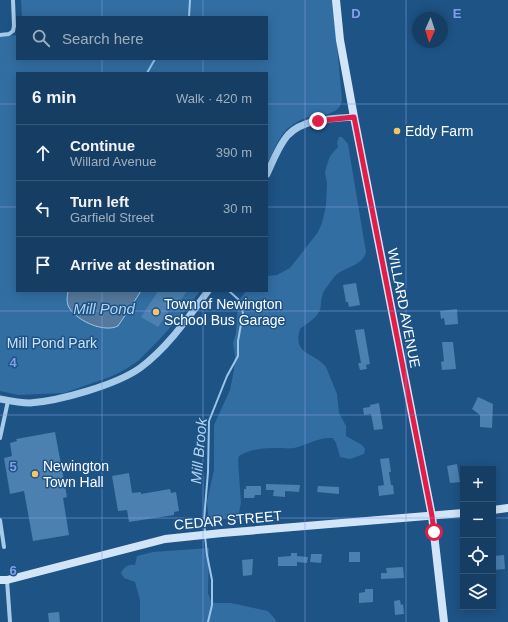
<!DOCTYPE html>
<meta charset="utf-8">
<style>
body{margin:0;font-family:Arial,sans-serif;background:#1f456a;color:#f1f3f6}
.controls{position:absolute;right:12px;bottom:12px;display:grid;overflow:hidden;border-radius:0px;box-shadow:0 2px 10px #0003}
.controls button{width:36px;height:36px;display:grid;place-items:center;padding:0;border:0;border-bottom:1px solid #355778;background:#163e64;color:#f1f3f6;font:20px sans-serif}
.compass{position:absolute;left:412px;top:12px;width:36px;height:36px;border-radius:50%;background:#163e64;box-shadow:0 2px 10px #0003;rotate:183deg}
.stop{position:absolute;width:12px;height:12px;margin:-9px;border:3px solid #e11d48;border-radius:50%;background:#fff}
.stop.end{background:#e11d48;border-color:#fff;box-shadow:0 1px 4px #0008}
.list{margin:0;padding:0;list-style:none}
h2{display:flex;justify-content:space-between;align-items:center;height:52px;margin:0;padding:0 16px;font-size:17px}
h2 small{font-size:13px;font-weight:400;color:#9eaebf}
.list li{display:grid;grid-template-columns:26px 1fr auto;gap:12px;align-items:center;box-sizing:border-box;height:56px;padding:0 16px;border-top:1px solid #355778}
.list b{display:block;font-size:15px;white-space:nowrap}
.list p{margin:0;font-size:13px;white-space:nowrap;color:#9eaebf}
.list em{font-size:13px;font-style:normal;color:#9eaebf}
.icon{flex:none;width:22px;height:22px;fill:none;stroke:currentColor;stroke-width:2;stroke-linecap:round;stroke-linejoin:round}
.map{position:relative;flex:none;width:508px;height:622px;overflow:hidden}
.search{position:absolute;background:#163e64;box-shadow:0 2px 10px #0003;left:16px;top:16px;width:252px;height:44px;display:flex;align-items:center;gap:10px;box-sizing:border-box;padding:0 14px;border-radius:0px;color:#9eaebf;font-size:15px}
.panel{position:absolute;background:#163e64;box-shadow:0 2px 10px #0003;left:16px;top:72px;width:252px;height:220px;border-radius:0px}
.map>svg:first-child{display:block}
.green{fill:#326ea2}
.water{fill:#54799d;stroke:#9ac6ec}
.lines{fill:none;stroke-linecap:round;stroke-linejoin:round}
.stream{stroke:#9ac6ec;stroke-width:2}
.building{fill:#4b80b0}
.minor{stroke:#a6caea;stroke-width:4}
.tertiary{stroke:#a6caea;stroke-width:7}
.secondary{stroke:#d2e5f8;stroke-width:8}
.route{stroke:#e11d48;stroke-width:5}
.grid{fill:none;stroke:#839eea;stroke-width:1;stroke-opacity:0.55}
.poi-dot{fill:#f8c366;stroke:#1e5385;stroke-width:1.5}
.labels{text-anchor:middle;stroke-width:3;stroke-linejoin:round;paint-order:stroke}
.poi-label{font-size:14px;fill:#fff;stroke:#1e5385;text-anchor:start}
.street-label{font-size:14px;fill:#fff;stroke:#1e5385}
.park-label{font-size:14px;fill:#cbe3f7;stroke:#1e5385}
.water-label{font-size:15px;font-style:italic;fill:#b2d4f1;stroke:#1e5385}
.grid-label{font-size:13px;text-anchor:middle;font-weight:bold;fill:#839eea;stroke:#1e5385;stroke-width:3;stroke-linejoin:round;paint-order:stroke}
</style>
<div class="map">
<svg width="508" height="622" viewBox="0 0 508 622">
<rect width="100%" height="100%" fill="#1e5385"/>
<g class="green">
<path d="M21,0h312l9,100c-3,17 -23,14 -36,18 -7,2 -14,7 -19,11 -9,9 -14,24 -20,35v-91h-250v218h183l-14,19 -29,32 -19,19 -12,8 -16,8 -46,16 -46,2 -18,-4v-354l17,-2v24h250v-42h-245z"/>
<path d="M339,137h3l6,7 18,108c-3,14 -22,15 -31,24 -4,6 -12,14 -13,21 -2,5 0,11 -3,15 -4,7 -13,12 -19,17 -8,26 14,23 26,38l11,27 2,19 7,13v10l16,9 3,4 -1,5 -14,5 -10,-2 -4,-14 -3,-5c-16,-1 -25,7 -39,10 -4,1 -9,0 -13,0 -14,0 -29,0 -42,8l-1,4 3,43 -2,10 -4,3 -25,4 -2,-5 -1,-14 7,-31v-45l16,-35 4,-20 1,-14 -2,-13 3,-10 2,-29 2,-5 6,-8h21v-15l10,-1 13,-7 28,-36 4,-9 4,-17 1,-23 -2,-10 1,-5 4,-12 8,-9 -1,-5z"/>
<path d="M209,548l-1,45 3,8 4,2h16l37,8 7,8 1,3h-136v-22l-5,-18 -11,-4 -3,-5c3,-6 7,-9 14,-8l2,-9 16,-4z"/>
</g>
<path class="water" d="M68,291h73l-9,14 -14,21c-14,7 -40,-5 -48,-17 -4,-5 -3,-12 -2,-18z"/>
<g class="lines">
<g class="stream">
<polyline points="189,17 190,0"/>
<polyline points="147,73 155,59"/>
<polyline points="205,532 204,520 208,472 209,421 227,376 238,356 238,341 243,313 239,300 229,291"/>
<polyline points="205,536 207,555 212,580 212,605 208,622"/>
</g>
</g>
<g class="building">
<polygon points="356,283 360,305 349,307 348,302 346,302 343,285"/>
<polygon points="158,291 187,291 176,307 173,305 158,327 141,317"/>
<polygon points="457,309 458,324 445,325 444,318 441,319 440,311"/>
<polygon points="364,329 370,364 366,365 367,369 360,370 358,363 361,363 355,330"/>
<polygon points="442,342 453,342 456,369 442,370 441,362 444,361"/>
<polygon points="478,397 493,404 492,428 480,427 480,415 472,409"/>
<polygon points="379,403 383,429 374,430 371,414 364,415 363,408 370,407 370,405"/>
<polygon points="55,432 67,497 63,498 69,535 33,541 24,491 10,494 4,458 12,456 10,443 17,441 16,439"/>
<polygon points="389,458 391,472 389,472 391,485 393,485 394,494 379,496 378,486 384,485 380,459"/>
<polygon points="457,464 460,482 450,483 447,466"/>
<polygon points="129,473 132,493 141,492 141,494 170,489 171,493 176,492 179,511 174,512 174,515 129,522 127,510 118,511 112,476"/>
<polygon points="266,484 300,485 299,492 285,491 285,497 273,496 274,490 266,490"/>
<polygon points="246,486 261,486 261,495 255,495 254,498 244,498 244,489 246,489"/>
<polygon points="318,486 339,487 339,494 317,492"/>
<rect x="349" y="552" width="11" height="10"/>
<polygon points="291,553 297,553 297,556 308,557 307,563 297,562 297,566 278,566 278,557 291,556"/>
<polygon points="311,554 322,554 321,563 310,562"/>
<polygon points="504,555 505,569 493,570 493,556"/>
<polygon points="253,559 252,575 243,576 242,560"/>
<polygon points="403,567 404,578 381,579 381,573 387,573 386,568"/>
<polygon points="365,589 373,589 373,602 359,603 359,593 365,592"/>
<polygon points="400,600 401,605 403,604 404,614 395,615 394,601"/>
<polygon points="59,612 60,622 49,622 48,613"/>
</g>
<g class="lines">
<g class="minor">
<polyline points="0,35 9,34 13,31 14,26 13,0"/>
<polyline points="0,438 8,401"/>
<polyline points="0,520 4,547"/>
<polyline points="7,580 10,622"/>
</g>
<g class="tertiary">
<path d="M267,174c6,-13 12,-29 21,-39 16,-17 44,-16 66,-18"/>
<path d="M0,399c10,2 20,4 30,4 29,-2 86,-18 110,-35 27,-20 48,-50 68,-77"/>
</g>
<g class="secondary">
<polyline points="336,0 340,40 354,117 432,516 444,622"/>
<polyline points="493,510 508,508"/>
<polyline points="0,580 7,580 165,539 222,533 463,513"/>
</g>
</g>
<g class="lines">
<polyline class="route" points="318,121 354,117 432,516 434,532"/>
</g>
<path class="grid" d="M102,0v17M203,0v17M305,0v622M406,0v622M102,59v14M203,59v14M0,104h17M267,104h241M0,207h17M267,207h241M102,291v331M203,291v331M0,311h508M0,415h508M0,518h463M493,518h15"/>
<g class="poi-dot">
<circle cx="397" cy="131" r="4"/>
<circle cx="156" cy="312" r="4"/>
<circle cx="35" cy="474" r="4"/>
</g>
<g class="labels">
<g class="poi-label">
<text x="405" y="136">Eddy Farm</text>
<text x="164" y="309">Town of Newington<tspan x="164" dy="16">School Bus Garage</tspan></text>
<text x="43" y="471">Newington<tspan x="43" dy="16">Town Hall</tspan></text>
</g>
<g class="street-label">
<text transform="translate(404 308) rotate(79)" y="5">WILLARD AVENUE</text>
<text transform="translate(228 520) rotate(-5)" y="5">CEDAR STREET</text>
</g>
<g class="park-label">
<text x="52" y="348">Mill Pond Park</text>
</g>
<g class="water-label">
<text x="104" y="314">Mill Pond</text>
<text transform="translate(199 451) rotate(-85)" y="5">Mill Brook</text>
</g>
</g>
<g class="grid-label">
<text x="356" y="18">D</text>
<text x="457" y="18">E</text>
<text x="13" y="367">4</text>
<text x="13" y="471">5</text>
<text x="13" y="575">6</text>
</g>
</svg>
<div class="controls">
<button>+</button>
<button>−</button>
<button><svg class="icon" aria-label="locate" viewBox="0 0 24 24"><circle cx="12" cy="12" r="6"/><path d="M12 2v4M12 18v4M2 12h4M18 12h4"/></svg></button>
<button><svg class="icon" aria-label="layers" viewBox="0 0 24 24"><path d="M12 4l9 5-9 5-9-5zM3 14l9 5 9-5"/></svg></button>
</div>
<svg class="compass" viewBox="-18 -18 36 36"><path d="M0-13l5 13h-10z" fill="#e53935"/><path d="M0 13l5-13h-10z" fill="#9eaebf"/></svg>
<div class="stop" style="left:434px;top:532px"></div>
<div class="stop end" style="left:318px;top:121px"></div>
<div class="search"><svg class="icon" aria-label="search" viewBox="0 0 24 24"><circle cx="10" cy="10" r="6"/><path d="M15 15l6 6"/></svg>Search here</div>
<section class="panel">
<h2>6 min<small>Walk · 420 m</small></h2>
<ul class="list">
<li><svg class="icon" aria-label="ahead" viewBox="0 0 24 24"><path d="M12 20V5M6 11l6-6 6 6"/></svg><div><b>Continue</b><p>Willard Avenue</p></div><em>390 m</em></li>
<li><svg class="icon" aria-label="left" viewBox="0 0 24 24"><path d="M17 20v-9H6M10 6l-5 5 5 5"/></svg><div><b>Turn left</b><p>Garfield Street</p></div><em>30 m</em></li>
<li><svg class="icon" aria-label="arrive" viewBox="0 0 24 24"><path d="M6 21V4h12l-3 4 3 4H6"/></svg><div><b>Arrive at destination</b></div></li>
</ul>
</section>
</div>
